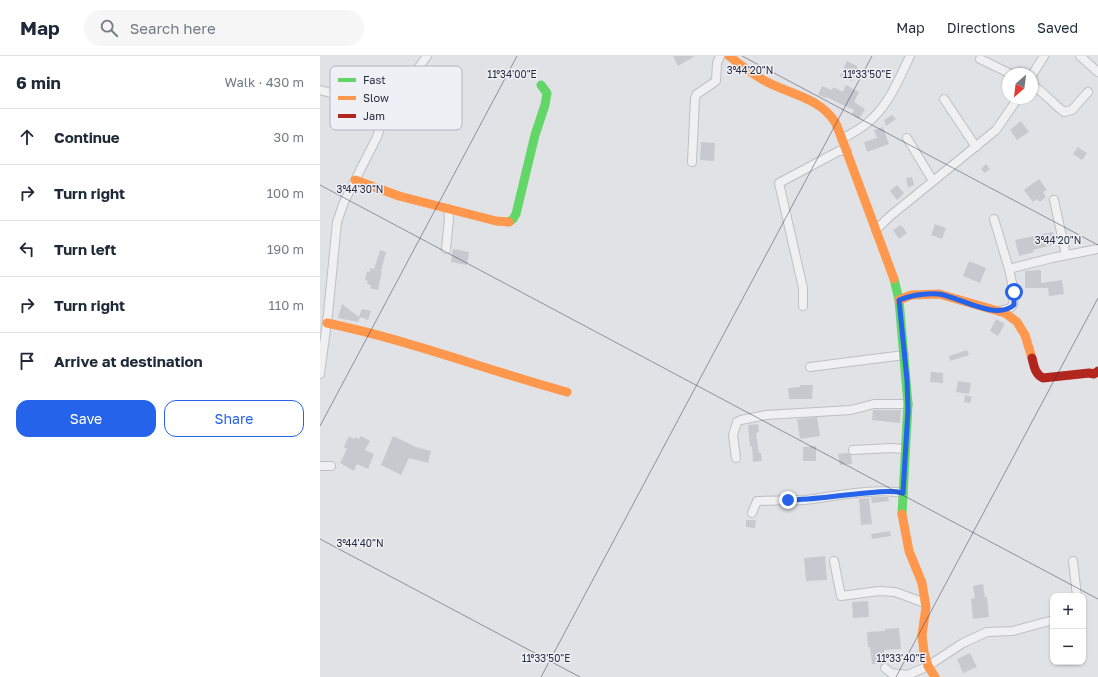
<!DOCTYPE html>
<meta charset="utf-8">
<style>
body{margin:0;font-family:"Golos Text",sans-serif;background:#f6f6f7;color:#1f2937}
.controls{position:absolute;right:12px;bottom:12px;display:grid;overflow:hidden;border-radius:8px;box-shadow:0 1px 3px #0004}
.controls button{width:36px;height:36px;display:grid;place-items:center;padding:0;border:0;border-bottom:1px solid #e0e1e3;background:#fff;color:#1f2937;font:20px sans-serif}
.compass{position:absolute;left:682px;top:12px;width:36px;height:36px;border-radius:50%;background:#fff;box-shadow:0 1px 3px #0004;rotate:208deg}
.stop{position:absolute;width:12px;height:12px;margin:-9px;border:3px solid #2563eb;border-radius:50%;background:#fff}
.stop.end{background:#2563eb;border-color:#fff;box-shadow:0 1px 4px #0008}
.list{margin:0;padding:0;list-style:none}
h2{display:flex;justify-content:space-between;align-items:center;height:52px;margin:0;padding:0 16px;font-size:17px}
h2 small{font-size:13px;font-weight:400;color:#747a83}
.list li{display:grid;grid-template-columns:26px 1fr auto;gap:12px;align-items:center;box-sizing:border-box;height:56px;padding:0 16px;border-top:1px solid #e0e1e3}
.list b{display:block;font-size:15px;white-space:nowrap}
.list em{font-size:13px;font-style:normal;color:#747a83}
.actions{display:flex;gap:8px;padding:12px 16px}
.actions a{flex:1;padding:9px 0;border:1px solid #2563eb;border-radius:12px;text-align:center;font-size:14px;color:#2563eb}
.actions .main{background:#2563eb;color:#fff}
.icon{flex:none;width:22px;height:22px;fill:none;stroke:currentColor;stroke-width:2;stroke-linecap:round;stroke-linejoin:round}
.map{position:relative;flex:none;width:778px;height:621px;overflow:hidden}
header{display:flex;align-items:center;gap:24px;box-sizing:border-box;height:56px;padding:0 20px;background:#fff;border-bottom:1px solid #e0e1e3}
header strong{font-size:19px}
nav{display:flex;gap:22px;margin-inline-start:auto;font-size:14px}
.search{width:280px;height:36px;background:#f6f6f7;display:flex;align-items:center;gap:10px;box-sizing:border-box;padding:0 14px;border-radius:22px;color:#747a83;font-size:15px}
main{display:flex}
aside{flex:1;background:#fff}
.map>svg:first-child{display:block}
.building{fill:#c8c9ce}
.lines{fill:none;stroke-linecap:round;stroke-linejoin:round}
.street-casing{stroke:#bebfc3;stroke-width:10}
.street{stroke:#f0f0f2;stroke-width:8}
.fast{stroke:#63d668;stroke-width:9}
.slow{stroke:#ff974d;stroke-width:9}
.jam{stroke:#b3261e;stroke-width:9}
.route{stroke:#2563eb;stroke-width:5}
.ticks{fill:none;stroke:#282c3f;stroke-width:1;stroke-opacity:0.45}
.key{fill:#eef0f5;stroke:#b3b5be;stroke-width:1}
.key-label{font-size:11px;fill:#282c3f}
.ticks-label{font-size:10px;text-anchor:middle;fill:#282c3f;stroke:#eef0f5;stroke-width:3;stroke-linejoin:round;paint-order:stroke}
</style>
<header>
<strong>Map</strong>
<div class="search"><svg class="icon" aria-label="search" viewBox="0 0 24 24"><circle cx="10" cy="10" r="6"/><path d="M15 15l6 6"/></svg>Search here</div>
<nav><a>Map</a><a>Directions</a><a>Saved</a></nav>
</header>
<main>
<aside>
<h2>6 min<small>Walk · 430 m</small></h2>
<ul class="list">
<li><svg class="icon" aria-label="ahead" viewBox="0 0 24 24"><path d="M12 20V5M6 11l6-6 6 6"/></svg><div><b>Continue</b></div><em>30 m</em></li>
<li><svg class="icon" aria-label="right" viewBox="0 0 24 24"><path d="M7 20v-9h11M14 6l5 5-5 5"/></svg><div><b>Turn right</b></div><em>100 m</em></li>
<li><svg class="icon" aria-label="left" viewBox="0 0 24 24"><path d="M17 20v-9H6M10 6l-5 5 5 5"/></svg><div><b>Turn left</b></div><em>190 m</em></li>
<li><svg class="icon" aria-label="right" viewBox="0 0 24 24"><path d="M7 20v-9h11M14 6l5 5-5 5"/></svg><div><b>Turn right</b></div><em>110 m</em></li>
<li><svg class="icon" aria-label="arrive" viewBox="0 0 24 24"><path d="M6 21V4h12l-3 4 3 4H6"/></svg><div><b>Arrive at destination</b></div></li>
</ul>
<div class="actions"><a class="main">Save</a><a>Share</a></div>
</aside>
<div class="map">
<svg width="778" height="621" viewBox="0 0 778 621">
<rect width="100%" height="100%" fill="#e1e2e6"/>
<g class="building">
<polygon points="353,0 375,0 358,10"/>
<polygon points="527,5 537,10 537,12 540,14 536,21 534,21 532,25 520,20"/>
<polygon points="526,29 539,36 534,46 545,53 539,63 532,58 534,54 506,41 506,42 498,39 502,30 512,34 513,31 523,36"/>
<polygon points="572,59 576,63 566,70 564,64"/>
<polygon points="701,65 709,76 697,84 690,74"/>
<polygon points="563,71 569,88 547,96 544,86 557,82 554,74"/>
<polygon points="381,86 395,87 394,105 380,104"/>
<polygon points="758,91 767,97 762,104 753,98"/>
<polygon points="666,108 670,113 665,117 661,113"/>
<polygon points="592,121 594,129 588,132 586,122"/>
<polygon points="719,123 727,134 723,136 726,141 720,146 717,143 713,146 704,134"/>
<polygon points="577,129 584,137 577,144 570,135"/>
<polygon points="615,168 626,172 622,183 611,179"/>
<polygon points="581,169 587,177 579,183 573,174"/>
<polygon points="733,176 736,188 713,194 714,196 699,200 695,184"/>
<polygon points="133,193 149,196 147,209 131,206"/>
<polygon points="60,194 66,196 61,215 62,215 58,234 50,232 51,230 47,227 48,225 45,224 47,215 50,216 50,212 54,213"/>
<polygon points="649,205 666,212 660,227 643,220"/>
<polygon points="721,214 721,227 742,224 744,238 729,240 728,232 705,232 705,215"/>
<polygon points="22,248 39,261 42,253 51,255 48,264 40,261 38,266 18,262"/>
<polygon points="676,263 685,268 678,280 670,275"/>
<polygon points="647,294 649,299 630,305 629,300"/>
<polygon points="611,316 623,317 623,327 610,326"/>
<polygon points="638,325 651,327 649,338 636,336"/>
<polygon points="480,329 493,329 492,343 469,343 468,332 480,331"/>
<polygon points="645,339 652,341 650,347 644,346"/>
<polygon points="553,354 581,354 580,367 552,364"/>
<polygon points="497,361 500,380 480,383 477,363"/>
<polygon points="438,368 439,376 436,377 439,397 441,397 442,405 433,406 432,390 430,391 428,369"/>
<polygon points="29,380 34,383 35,381 39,383 41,380 50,385 45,394 54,398 48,413 37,408 34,415 20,407 27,393 24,391"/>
<polygon points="73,380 96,391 111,395 108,407 89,402 81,419 61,409"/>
<polygon points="496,390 496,405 483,405 483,391"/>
<polygon points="529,397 531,399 532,408 520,409 518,398"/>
<polygon points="551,441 568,441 569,445 552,447"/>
<polygon points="549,442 552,468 541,469 539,443"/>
<polygon points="426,464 436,464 435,472 426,471"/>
<polygon points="570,475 571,480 552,483 551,478"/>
<polygon points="505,500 507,524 486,525 484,502"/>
<polygon points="663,528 665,541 667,541 669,561 653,563 651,543 655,542 653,530"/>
<polygon points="548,545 549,561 533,562 532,546"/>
<polygon points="579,572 581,593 564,594 565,607 552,608 550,591 548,591 547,576 565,575 565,573"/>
<polygon points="650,597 657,611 643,617 637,603"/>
</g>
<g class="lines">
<defs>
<g id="street">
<polyline points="760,0 778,16"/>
<polyline points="660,3 691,18"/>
<polyline points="712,19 724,0"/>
<path d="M712,29c12,7 21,19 32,27l8,-2 16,-18"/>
<polyline points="0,34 42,45 62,57"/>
<polyline points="624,43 656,91"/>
<polyline points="62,57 82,34 107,0"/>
<polyline points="587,82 613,125"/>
<path d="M522,83c8,-5 17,-9 24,-15 22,-17 32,-43 44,-68"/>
<polyline points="372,106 375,42 377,38 396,25 397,7 400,0"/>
<polyline points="734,144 746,199"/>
<polyline points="674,163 689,213"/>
<polyline points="556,174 569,161 676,74 698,42"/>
<polyline points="126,193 129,163 128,153"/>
<polyline points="483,250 483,232 459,127 519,95 527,95"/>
<polyline points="680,255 690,252 693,249 694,236 689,213 732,202 778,193"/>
<polyline points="490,311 584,299"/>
<polyline points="0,318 8,258 17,166 24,146 57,81 62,65 62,57"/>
<polyline points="533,394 572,392 585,393"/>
<polyline points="416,402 413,379 417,366 421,364 446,359 531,354 554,348 588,348"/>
<polyline points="0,410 11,410"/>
<path d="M432,457l5,-12c15,-1 31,0 47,-1 29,-3 70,-13 99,-7"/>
<polyline points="514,505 521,540 559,535 575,536 605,547"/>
<polyline points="753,505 757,540"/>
<polyline points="565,612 571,617 588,619 608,610 643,587 667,576 693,575 733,564"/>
</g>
</defs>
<use href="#street" class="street-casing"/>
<use href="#street" class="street"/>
<g class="fast">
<polyline points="189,166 193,163 196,158 215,79 225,49 227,37 221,29"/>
<polyline points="574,223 579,244 588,348 582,458"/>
</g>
<g class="slow">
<path d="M409,0c12,9 24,19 38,26 23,12 53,16 68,40 3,5 4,11 7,17l52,140"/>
<polyline points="35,124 79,140 176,165 189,166"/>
<polyline points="579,244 591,239 619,238 685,257 697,266 705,279 712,302"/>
<path d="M7,267c82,17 159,47 240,69"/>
<polyline points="582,458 589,495 602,527 606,551 602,579 604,596 608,610 615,621"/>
</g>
<path class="jam" d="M712,302c2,8 3,16 11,20l46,-5 5,1 4,-3"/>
</g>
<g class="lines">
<path class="route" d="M468,444c26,0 52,-5 78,-7 12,-1 24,-3 37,0l5,-83 -1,-30 -8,-80c13,-5 27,-7 40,-6 20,3 57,27 75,11v-13"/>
</g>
<path class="ticks" d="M422,0l356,189M0,129l778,414M0,370l197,-370M0,483l260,138M221,621l331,-621M576,621l202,-379"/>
<rect x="10" y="10" width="132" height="64" rx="6" class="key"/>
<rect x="18" y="22" width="18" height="4" fill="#63d668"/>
<rect x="18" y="40" width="18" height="4" fill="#ff974d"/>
<rect x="18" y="58" width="18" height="4" fill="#b3261e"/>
<g class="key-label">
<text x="43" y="28">Fast</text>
<text x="43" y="46">Slow</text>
<text x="43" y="64">Jam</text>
</g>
<g class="ticks-label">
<text x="430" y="18">3°44'20"N</text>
<text x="192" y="22">11°34'00"E</text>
<text x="547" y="22">11°33'50"E</text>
<text x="40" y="137">3°44'30"N</text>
<text x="738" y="188">3°44'20"N</text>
<text x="40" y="491">3°44'40"N</text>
<text x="226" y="606">11°33'50"E</text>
<text x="581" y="606">11°33'40"E</text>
</g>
</svg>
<div class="controls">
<button>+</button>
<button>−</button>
</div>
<svg class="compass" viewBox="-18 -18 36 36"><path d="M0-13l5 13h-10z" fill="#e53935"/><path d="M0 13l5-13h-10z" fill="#747a83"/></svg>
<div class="stop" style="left:694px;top:236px"></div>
<div class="stop end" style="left:468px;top:444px"></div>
</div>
</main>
